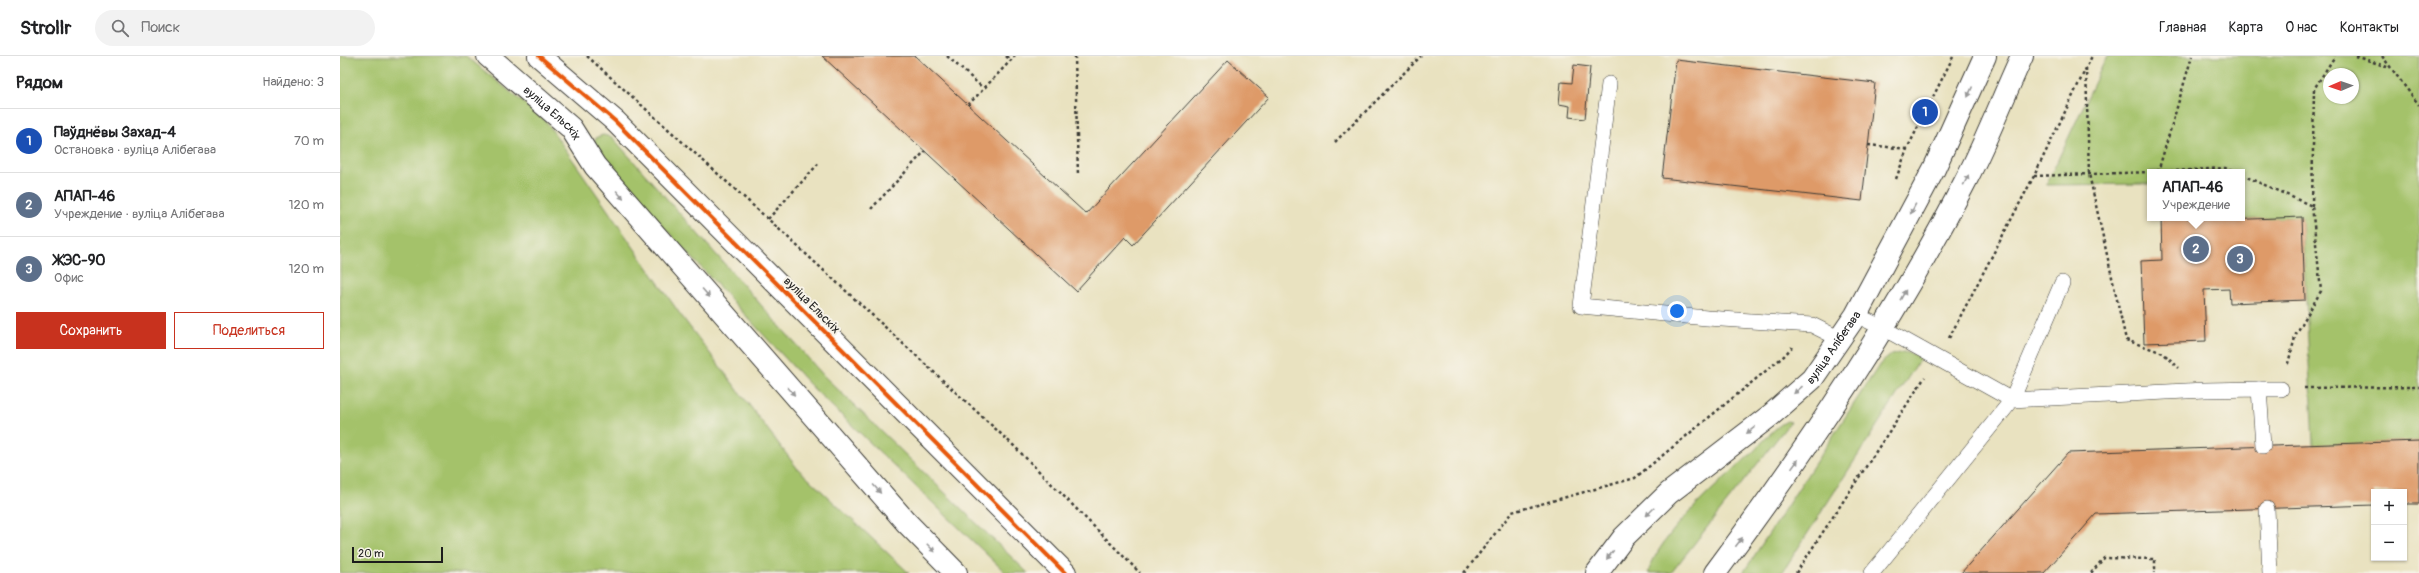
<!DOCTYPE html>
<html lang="ru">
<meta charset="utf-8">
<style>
body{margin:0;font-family:Pangolin,sans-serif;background:#f2f2f2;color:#202124}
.controls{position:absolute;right:12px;bottom:12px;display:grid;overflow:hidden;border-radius:0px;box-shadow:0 1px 3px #0004}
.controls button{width:36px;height:36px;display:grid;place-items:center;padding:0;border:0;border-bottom:1px solid #e0e0e0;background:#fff;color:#202124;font:20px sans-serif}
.compass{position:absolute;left:1983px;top:12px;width:36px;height:36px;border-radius:50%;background:#fff;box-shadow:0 1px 3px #0004;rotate:268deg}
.scale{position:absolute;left:12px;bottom:10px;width:91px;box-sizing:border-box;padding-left:4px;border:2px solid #1c1c1c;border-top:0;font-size:11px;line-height:14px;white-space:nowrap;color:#1c1c1c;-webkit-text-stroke:3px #f7f3e8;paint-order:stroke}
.you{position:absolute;left:1337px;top:255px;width:14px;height:14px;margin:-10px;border:3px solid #fff;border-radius:50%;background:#1a73e8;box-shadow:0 0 0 6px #1a73e833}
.badge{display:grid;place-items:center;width:26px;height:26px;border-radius:50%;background:#c8321e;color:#fff;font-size:13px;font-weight:700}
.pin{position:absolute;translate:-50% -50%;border:2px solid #fff;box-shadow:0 1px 4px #0006}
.popup{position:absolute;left:1807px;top:113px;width:98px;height:52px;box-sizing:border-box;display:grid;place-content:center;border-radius:0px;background:#fff;filter:drop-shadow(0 1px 3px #0005);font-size:13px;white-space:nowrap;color:#757577}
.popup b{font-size:15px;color:#202124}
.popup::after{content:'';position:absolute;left:50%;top:100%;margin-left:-8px;border:8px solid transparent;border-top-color:#fff}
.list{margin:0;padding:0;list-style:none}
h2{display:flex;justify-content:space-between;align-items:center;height:52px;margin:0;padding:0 16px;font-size:17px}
h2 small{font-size:13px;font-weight:400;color:#757577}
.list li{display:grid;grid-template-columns:26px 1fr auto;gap:12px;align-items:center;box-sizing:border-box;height:64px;padding:0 16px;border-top:1px solid #e0e0e0}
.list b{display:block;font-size:15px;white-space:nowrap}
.list p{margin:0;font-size:13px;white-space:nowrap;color:#757577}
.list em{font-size:13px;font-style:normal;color:#757577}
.actions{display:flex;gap:8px;padding:12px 16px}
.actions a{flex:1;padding:9px 0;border:1px solid #c8321e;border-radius:0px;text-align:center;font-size:14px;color:#c8321e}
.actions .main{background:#c8321e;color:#fff}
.icon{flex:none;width:22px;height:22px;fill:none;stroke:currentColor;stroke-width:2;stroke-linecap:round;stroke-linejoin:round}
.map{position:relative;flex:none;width:2079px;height:517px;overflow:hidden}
header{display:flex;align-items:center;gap:24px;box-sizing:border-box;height:56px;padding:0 20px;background:#fff;border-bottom:1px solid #e0e0e0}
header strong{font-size:19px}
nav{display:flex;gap:22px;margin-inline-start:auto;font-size:14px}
.search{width:280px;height:36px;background:#f2f2f2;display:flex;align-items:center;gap:10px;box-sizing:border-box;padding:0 14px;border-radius:22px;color:#757577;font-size:15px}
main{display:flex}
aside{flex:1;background:#fff}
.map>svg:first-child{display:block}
.green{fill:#a4c26a;stroke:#606f43;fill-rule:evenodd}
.building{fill:#de9a68}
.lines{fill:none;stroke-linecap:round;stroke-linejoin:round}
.service-casing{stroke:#3b3a35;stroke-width:16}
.tertiary-casing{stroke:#3b3a35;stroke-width:24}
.secondary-casing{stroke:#3b3a35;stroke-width:24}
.path{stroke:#3b3a35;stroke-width:2.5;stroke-dasharray:3 3;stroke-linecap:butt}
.service{stroke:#fff;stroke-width:15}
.tertiary{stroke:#fff;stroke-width:22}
.secondary{stroke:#fff;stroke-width:22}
.cycleway-casing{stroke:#f7f3e8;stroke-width:6}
.cycleway{stroke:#e8590c;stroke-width:4}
.oneway{fill:#999}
.labels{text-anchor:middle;stroke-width:4;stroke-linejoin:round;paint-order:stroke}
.street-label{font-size:12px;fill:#1c1c1c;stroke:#f7f3e8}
</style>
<header>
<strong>Strollr</strong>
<div class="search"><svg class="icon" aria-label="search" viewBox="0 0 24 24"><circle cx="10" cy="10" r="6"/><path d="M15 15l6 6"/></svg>Поиск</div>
<nav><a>Главная</a><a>Карта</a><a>О нас</a><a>Контакты</a></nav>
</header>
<main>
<aside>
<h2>Рядом<small>Найдено: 3</small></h2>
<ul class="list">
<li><span class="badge" style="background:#1a4fb4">1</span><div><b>Паўднёвы Захад-4</b><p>Остановка · вуліца Алібегава</p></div><em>70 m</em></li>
<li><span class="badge" style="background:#5c6f8a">2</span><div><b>АПАП-46</b><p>Учреждение · вуліца Алібегава</p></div><em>120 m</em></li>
<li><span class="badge" style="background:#5c6f8a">3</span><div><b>ЖЭС-90</b><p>Офис</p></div><em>120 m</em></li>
</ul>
<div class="actions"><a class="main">Сохранить</a><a>Поделиться</a></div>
</aside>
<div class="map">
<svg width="2079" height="517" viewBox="0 0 2079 517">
<rect width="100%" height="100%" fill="#f7f3e8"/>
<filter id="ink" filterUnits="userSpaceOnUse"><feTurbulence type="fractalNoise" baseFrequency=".025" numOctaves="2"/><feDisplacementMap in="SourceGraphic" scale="8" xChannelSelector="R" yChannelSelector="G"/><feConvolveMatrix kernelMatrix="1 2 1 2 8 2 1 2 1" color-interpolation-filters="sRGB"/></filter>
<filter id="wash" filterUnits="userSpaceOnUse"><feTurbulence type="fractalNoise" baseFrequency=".012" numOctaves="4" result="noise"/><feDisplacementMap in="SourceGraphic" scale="16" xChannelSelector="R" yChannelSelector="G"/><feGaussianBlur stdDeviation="0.9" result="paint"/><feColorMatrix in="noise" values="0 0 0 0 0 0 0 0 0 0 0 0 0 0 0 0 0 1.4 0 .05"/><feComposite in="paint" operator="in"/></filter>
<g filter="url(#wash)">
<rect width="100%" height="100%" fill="#e9e2c0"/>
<g class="green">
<polygon points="0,0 126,0 205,64 340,258 457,412 569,517 0,517"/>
<path d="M1767,0h312v385l-106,4 -11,-228 -75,3v-2h15v-46h-92v12l-104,1zM1989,18h24v24h-24z"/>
<polygon points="263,79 272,81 484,320 688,517 666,517 472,331 255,97 253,87 257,81"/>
<polygon points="1563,296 1582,300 1442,517 1403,517 1540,308 1551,299"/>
<path d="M1447,365l3,1 -13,17 -106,134h-23c12,-41 74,-92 105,-121 10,-10 21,-25 34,-31z"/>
</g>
<g id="blocks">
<g class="building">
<polygon points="482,0 575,0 746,158 888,4 929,41 793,189 785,181 736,235"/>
<polygon points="1336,4 1535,27 1522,145 1322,122"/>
<polygon points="1234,9 1250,11 1245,63 1229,61 1230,50 1219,48 1221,26 1232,27"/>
<polygon points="1962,161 1965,244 1890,247 1889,233 1864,234 1866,285 1804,287 1801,205 1822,204 1821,162 1887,162 1887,164"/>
<polygon points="2079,385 2079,448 2064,448 2064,436 2034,436 2034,449 1756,458 1704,517 1621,517 1728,397"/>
</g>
</g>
</g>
<g filter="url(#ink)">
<use href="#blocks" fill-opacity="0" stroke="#3b3a35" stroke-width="1"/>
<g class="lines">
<defs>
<g id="service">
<polyline points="1269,28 1241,250 1367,262 1472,269 1500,283"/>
<polyline points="1516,259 1543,272 1672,344 1722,227"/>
<polyline points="1919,333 1941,333"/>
<polyline points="1927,453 1930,517"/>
<polyline points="1532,517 1672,344 1865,334 1919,333 1923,390"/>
</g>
<g id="tertiary">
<path id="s1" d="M148,0l83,72 24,38 311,356 50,51"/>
<polyline points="199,0 275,65 725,517"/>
</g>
<g id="secondary">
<path id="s2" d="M1257,517l27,-36 45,-44 102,-78 41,-36 44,-64 78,-146 51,-113"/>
<path d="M1375,517c93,-125 180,-254 251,-393 21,-40 37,-83 56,-124"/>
</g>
</defs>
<use href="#service" class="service-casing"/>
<use href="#tertiary" class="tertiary-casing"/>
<use href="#secondary" class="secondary-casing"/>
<g class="path">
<polyline points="247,0 428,163 674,390 800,517"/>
<polyline points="607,0 643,32"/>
<polyline points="666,0 671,5"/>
<polyline points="735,0 738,120"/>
<polyline points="2016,0 2050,12"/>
<polyline points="2042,0 2079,49"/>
<polyline points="1746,12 1749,118 1786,284 1823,297 1839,312"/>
<polyline points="628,49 675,0"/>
<polyline points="995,86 1081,0"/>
<polyline points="1528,89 1567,93"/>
<polyline points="1818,116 1852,0"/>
<polyline points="1818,116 1885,112 1895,116"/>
<polyline points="1902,119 1972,150 1981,235 1956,278 1947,311"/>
<polyline points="1694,120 1810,116"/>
<polyline points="1556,123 1567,93 1613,1"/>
<polyline points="1972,150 1974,33 1995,0"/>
<polyline points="531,153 585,95"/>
<polyline points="428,163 479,107"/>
<polyline points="1609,282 1694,120 1752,0"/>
<polyline points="1964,332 2079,331"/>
<polyline points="1124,517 1172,456 1295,422 1444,300 1452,291"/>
<polyline points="1456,517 1585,321"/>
<polyline points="1751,517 1764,502 1815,503 1815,517"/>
</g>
<use href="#service" class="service"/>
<use href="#tertiary" class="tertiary"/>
<use href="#secondary" class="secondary"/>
<defs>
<polyline id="cycleway" points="199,0 275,65 725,517"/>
</defs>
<use href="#cycleway" class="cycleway-casing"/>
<use href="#cycleway" class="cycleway"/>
</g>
<defs><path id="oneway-solid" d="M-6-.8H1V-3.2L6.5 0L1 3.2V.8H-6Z"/></defs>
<g class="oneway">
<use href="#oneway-solid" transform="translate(1630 36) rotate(114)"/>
<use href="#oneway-solid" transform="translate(1626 124) rotate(-63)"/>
<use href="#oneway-solid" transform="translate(280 139) rotate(49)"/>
<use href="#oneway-solid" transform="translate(1573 153) rotate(118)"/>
<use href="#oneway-solid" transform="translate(366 237) rotate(49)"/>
<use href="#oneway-solid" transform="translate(1563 239) rotate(-61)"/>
<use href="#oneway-solid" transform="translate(1458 334) rotate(139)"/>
<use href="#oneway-solid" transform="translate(451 335) rotate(49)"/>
<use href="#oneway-solid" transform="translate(1411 374) rotate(142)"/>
<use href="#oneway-solid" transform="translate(1455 408) rotate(-55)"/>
<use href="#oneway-solid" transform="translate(537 433) rotate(49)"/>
<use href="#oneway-solid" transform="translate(1310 456) rotate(135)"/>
<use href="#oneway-solid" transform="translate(1399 486) rotate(-53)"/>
<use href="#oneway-solid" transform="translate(591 492) rotate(45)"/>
<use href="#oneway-solid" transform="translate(1270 499) rotate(128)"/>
</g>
</g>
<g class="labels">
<g class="street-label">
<text dy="4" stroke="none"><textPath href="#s1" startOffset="86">вуліца Ельскіх</textPath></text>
<text transform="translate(472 249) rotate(45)" y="4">вуліца Ельскіх</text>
<text dy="4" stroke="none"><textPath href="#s2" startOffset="329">вуліца Алібегава</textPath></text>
</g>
</g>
</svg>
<div class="controls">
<button>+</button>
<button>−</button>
</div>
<svg class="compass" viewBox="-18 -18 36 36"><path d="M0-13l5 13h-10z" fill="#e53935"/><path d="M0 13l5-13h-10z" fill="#757577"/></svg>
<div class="scale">20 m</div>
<div class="you"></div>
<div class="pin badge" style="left:1585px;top:56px;background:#1a4fb4">1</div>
<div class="pin badge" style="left:1856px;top:193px;background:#5c6f8a">2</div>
<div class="popup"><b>АПАП-46</b>Учреждение</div>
<div class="pin badge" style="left:1900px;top:203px;background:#5c6f8a">3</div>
</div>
</main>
